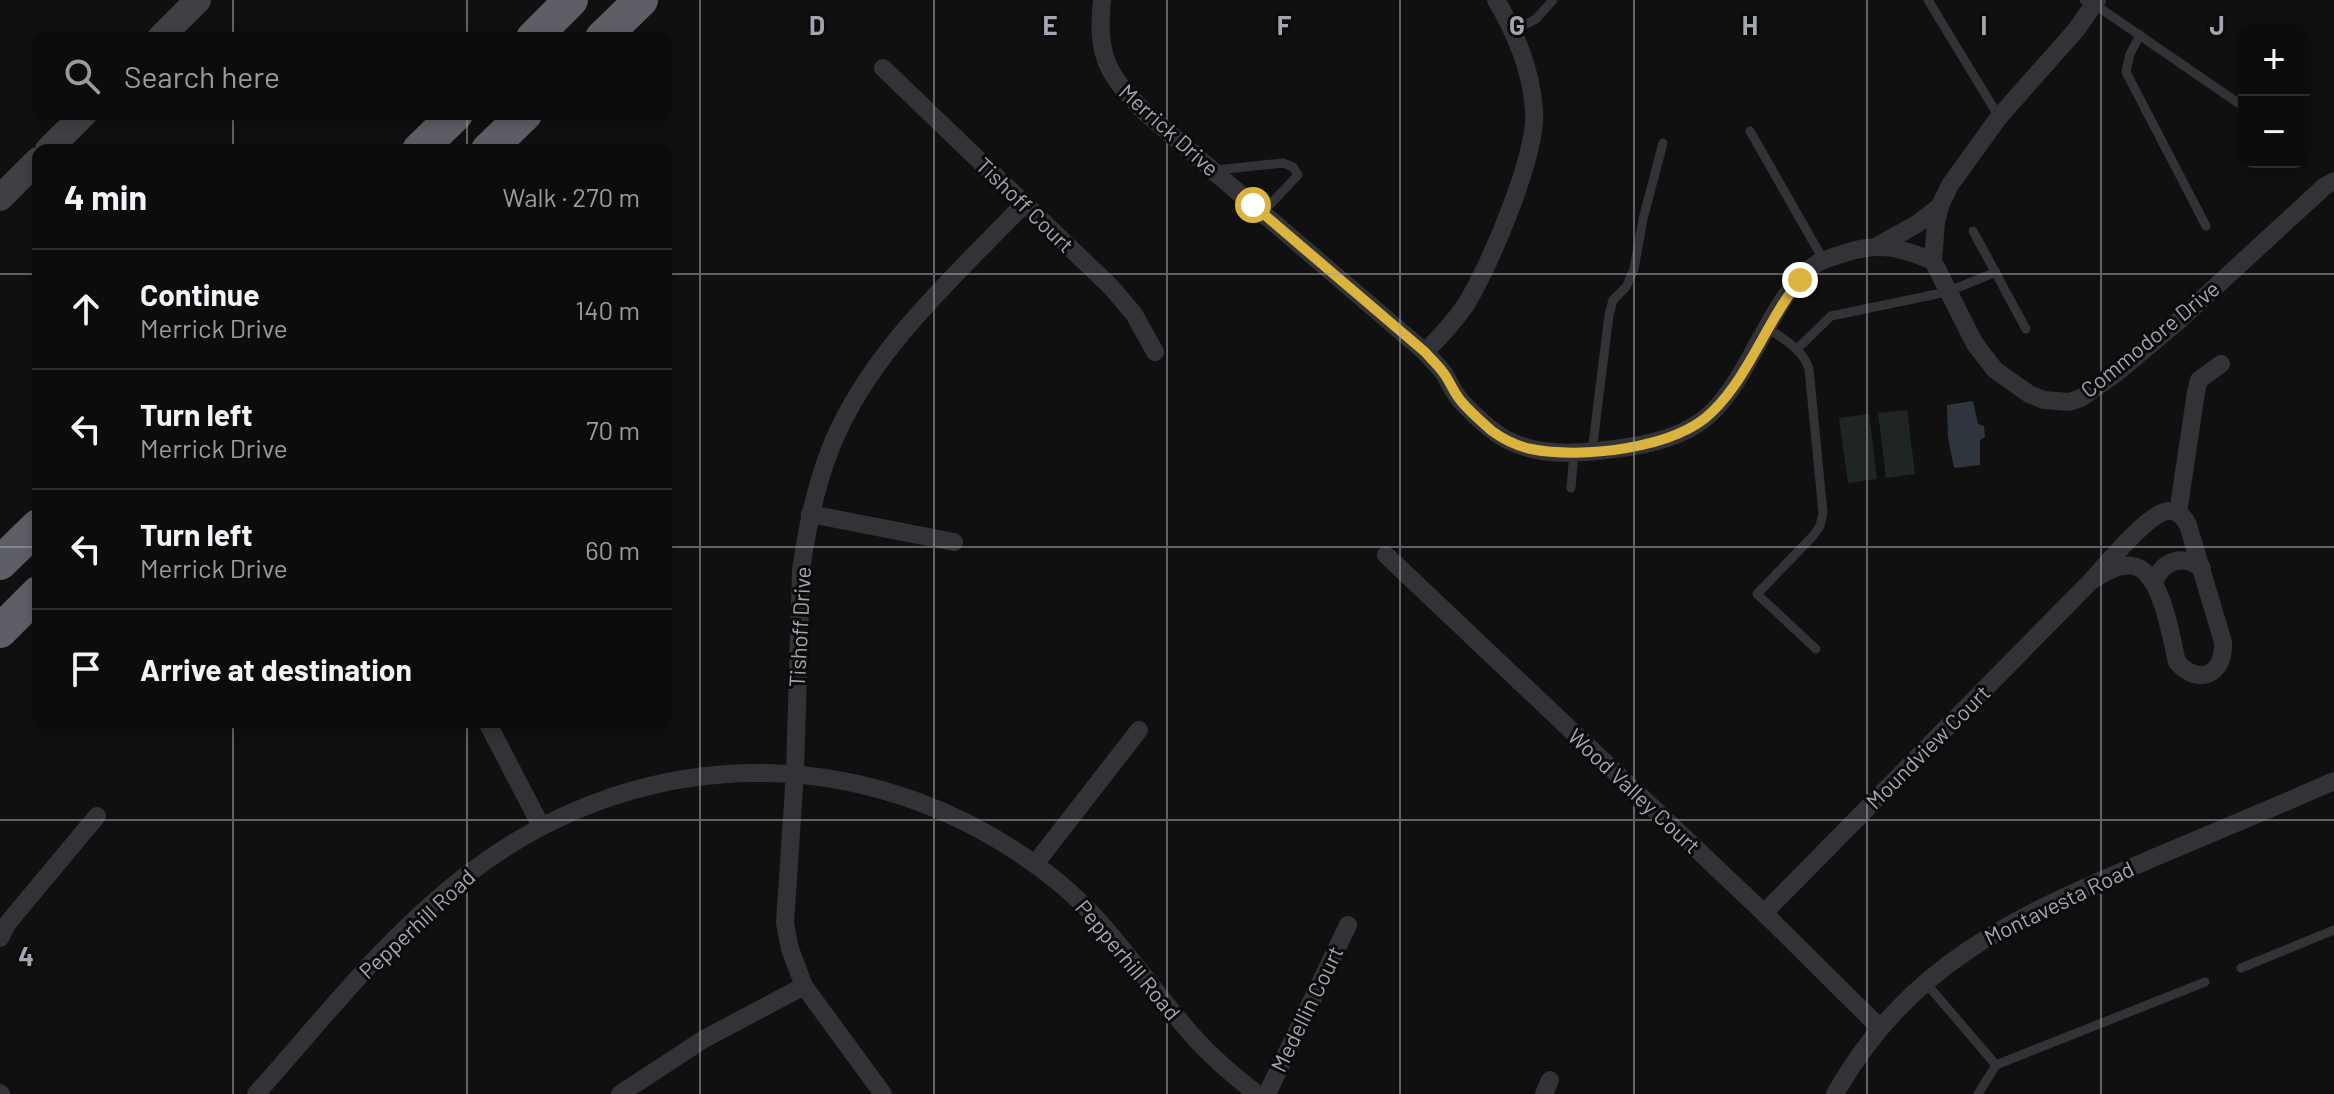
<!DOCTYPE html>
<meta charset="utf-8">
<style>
body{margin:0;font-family:Barlow,sans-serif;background:#151516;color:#f1f3f6}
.controls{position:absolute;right:24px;top:24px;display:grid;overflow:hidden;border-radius:16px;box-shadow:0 4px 12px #0003}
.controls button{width:72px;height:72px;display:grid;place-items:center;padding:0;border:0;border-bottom:2px solid #2c2c2e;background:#0c0c0d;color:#f1f3f6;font:40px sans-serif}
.stop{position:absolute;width:24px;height:24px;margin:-18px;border:6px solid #dab43f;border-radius:50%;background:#fff}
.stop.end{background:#dab43f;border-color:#fff;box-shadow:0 2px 8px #0008}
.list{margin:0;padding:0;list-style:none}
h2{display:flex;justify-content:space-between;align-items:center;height:104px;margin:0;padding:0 32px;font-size:34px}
h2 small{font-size:26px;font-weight:400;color:#9a9b9d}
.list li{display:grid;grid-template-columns:52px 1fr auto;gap:24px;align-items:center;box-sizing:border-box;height:120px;padding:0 32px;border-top:2px solid #2c2c2e}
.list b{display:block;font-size:30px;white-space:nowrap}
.list p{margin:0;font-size:26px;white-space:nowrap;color:#9a9b9d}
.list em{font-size:26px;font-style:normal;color:#9a9b9d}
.icon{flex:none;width:44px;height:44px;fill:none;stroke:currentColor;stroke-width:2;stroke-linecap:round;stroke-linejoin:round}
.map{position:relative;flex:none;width:2334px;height:1094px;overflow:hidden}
.search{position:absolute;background:#0c0c0d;box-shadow:0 4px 12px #0003;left:32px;top:32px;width:640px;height:88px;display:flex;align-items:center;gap:20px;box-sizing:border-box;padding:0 28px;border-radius:16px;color:#9a9b9d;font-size:30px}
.panel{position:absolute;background:#0c0c0d;box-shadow:0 4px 12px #0003;left:32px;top:144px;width:640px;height:584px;border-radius:16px}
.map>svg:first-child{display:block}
.green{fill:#1f2520}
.water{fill:#2f353c}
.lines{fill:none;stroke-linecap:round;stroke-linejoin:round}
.lane{stroke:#333337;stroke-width:9}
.street{stroke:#333337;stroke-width:18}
.secondary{stroke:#3f4045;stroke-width:26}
.highway{stroke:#5e5f66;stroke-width:34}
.route{stroke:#dab43f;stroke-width:10}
.grid{fill:none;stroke:#a3a5b0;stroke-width:2;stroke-opacity:0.55}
.labels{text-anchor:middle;stroke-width:6;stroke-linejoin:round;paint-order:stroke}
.street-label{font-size:22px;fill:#a3a5b0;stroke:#0b0b0c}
.grid-label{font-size:26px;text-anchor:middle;font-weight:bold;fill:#a3a5b0;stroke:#0b0b0c;stroke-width:6;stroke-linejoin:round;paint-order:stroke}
</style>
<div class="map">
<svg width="2334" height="1094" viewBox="0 0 2334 1094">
<rect width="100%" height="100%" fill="#101011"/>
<g class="green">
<polygon points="1907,410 1915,474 1886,478 1878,413"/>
<polygon points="1869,414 1877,479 1848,483 1839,418"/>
</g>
<polygon class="water" points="1973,401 1978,424 1984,426 1985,437 1980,440 1980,465 1954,468 1948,437 1947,405"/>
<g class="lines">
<g class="lane">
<polyline points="1928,0 1999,117"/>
<polyline points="2084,0 2094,4 2244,107"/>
<polyline points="1513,31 1536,19 1553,0"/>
<polyline points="2140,35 2130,54 2126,72 2206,226"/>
<polyline points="1750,131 1824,261"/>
<polyline points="1216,170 1283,163 1293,167 1298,175 1262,213"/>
<polyline points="1973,231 2026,329"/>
<path d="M1768,328c16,12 35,21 41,41l14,144 -3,13 -7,10 -56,58 59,55"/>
<polyline points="1797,349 1831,316 1947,292 1996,272"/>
<polyline points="1592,452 1609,315 1613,300 1626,287 1634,269 1643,219 1663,143"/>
<polyline points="1571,488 1574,452"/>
<polyline points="2241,968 2334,930"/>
<polyline points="1925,982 1996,1065"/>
<polyline points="1978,1094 1996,1065 2205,982"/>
</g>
<g class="street">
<path d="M1102,0c-6,58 6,76 46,115l277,237c7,8 15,15 20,23 5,9 9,18 16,26 9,10 21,21 31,29 30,24 69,25 105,21 38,-4 85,-10 114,-38 40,-37 63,-122 105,-149 9,-5 19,-8 29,-11 35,-11 54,-6 88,8"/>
<polyline points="2097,0 2076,30 1999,117 1950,185 1940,206 1936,222 1933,261 1975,344 1995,370 2029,394 2044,400 2069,402 2081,398 2115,374 2176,323 2325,186 2334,181"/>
<polyline points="883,68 1111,287 1134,314 1155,352"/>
<polyline points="1879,245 1917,224 1940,206"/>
<path d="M1425,352c14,-14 28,-29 40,-46 24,-38 73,-153 69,-196 -3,-41 -18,-76 -38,-110"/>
<polyline points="2178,513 2196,392 2199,380 2221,364"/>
<polyline points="810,514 954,542"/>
<polyline points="1386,555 1764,913 1880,1028"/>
<path d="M2154,582c9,-22 29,-28 48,-14"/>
<polyline points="487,722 541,826"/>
<polyline points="1035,864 1139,730"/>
<path d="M1764,913l327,-332c14,-15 58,-69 77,-70 10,-1 16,6 20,14l35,117c2,32 -24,45 -46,20 -6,-24 -15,-91 -44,-96 -15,-3 -30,8 -42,15"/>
<polyline points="0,938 7,924 97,816"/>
<polyline points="0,1093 1,1094"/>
<path d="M256,1094c68,-76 133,-161 216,-223 178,-135 412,-130 586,11 53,43 89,103 135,154 19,22 41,40 64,58"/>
<polyline points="620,1094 704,1039 804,986"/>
<path d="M883,1094l-79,-108 -14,-37 -5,-26 10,-150 6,-203c7,-48 17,-97 38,-141 41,-87 119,-156 185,-225"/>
<polyline points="1267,1094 1348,925"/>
<polyline points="1544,1094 1550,1080"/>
<path d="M1835,1094c73,-129 179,-177 309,-232 63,-27 127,-53 190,-81"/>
</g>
<g class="secondary">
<polyline points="160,38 198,0"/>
<polyline points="48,150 84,114"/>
<polyline points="0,198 38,160"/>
</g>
<g class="highway">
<polyline points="533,38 571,0"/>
<polyline points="602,38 641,0"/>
<polyline points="419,150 456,114"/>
<polyline points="488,150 525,114"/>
<polyline points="0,563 38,526"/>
<polyline points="0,631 38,593"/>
</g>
</g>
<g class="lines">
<path class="route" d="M1253,205l172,147c7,8 15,15 20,23 6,9 9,18 16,26 9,11 21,21 31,30 11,8 25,15 39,18 49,10 144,0 181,-37 38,-37 55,-92 88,-132"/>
</g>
<path class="grid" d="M233,0v38M467,0v38M700,0v1094M934,0v1094M1167,0v1094M1400,0v1094M1634,0v1094M1867,0v1094M2101,0v1094M233,114v36M467,114v36M0,274h38M666,274h1668M0,547h38M666,547h1668M233,722v372M467,722v372M0,820h2334"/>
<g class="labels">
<g class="street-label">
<text transform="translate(1169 130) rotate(42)" y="8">Merrick Drive</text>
<text transform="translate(1025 205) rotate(44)" y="8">Tishoff Court</text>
<text transform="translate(2150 339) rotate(-39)" y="8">Commodore Drive</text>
<text transform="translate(800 627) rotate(-87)" y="8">Tishoff Drive</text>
<text transform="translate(1928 747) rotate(-45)" y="8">Moundview Court</text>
<text transform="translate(1634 791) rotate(43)" y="8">Wood Valley Court</text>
<text transform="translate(2059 903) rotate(-26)" y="8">Montavesta Road</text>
<text transform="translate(417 924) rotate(-43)" y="8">Pepperhill Road</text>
<text transform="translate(1128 960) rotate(50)" y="8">Pepperhill Road</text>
<text transform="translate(1307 1009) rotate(-64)" y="8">Medellin Court</text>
</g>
</g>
<g class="grid-label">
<text x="817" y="35">D</text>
<text x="1050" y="35">E</text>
<text x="1284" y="35">F</text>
<text x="1517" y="35">G</text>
<text x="1750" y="35">H</text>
<text x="1984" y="35">I</text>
<text x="2217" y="35">J</text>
<text x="26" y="966">4</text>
</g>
</svg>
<div class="controls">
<button>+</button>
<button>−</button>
</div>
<div class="stop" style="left:1253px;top:205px"></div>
<div class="stop end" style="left:1800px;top:280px"></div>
<div class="search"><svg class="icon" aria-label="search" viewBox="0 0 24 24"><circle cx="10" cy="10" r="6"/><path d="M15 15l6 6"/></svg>Search here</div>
<section class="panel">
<h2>4 min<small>Walk · 270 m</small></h2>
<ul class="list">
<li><svg class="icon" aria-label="ahead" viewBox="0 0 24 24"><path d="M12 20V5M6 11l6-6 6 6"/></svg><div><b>Continue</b><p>Merrick Drive</p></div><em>140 m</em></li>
<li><svg class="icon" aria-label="left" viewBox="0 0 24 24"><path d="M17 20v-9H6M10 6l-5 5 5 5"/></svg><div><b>Turn left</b><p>Merrick Drive</p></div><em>70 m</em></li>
<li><svg class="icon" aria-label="left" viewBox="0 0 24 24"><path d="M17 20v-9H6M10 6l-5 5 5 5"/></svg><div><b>Turn left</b><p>Merrick Drive</p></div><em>60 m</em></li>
<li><svg class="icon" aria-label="arrive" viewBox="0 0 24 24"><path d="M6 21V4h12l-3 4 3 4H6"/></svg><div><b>Arrive at destination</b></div></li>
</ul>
</section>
</div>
